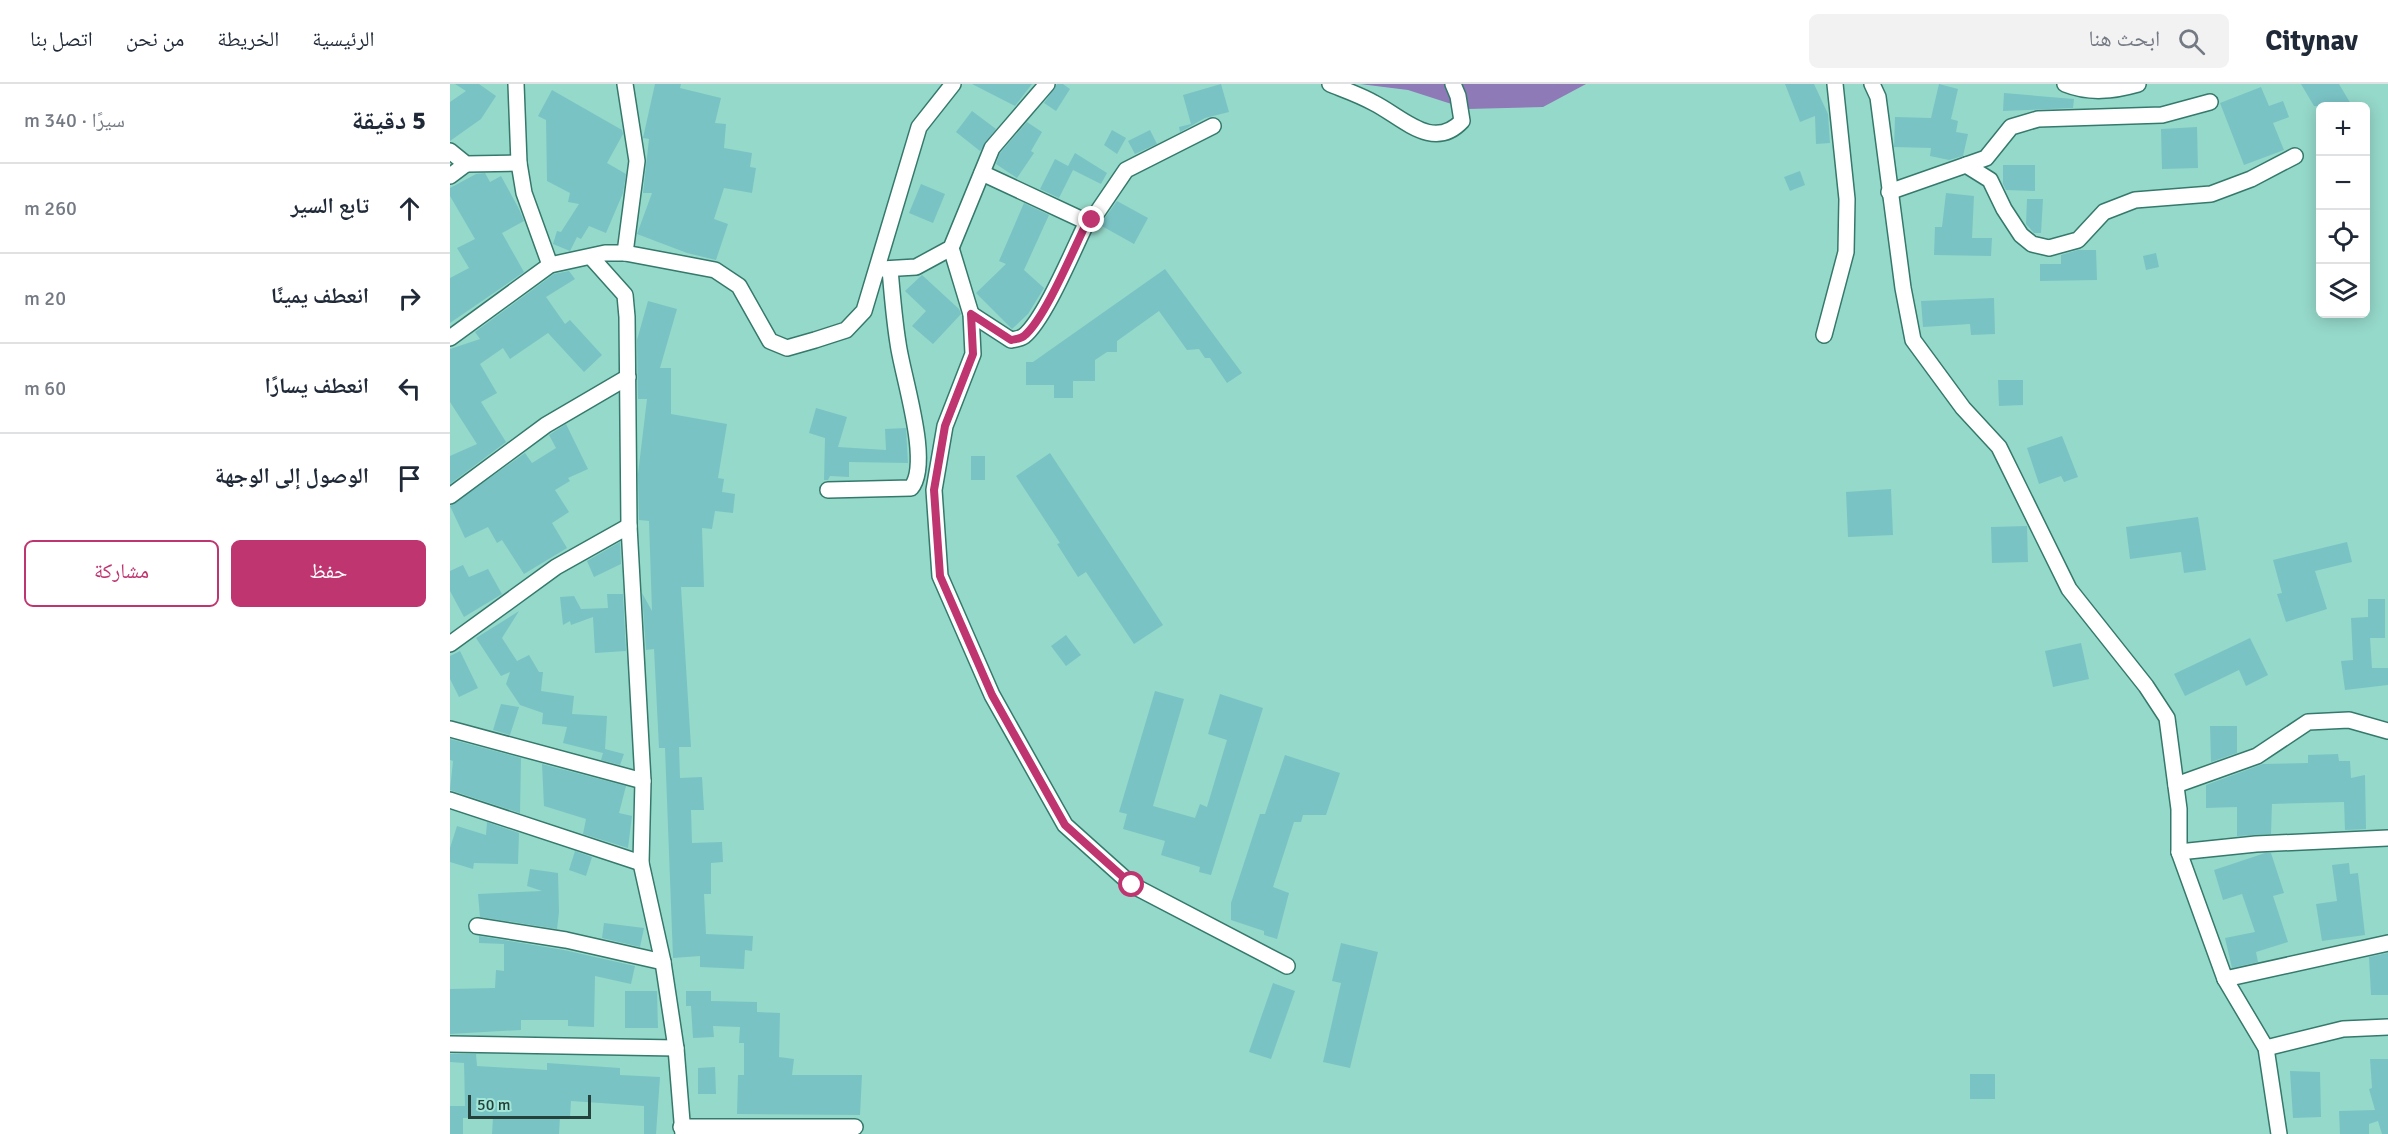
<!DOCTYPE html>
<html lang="ar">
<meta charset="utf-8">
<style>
body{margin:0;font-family:Signika,"Noto Naskh Arabic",sans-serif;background:#f2f2f3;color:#1f2937;direction:rtl}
.controls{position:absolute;right:18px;top:18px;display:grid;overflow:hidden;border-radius:9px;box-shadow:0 3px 15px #0003}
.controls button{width:54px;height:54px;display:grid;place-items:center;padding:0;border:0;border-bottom:2px solid #e0e1e3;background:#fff;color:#1f2937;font:30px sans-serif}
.scale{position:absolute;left:18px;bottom:15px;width:123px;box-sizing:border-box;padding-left:6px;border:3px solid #25413b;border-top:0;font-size:16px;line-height:21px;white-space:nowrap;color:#25413b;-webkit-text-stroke:4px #a1e6d7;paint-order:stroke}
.stop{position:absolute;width:18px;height:18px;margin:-14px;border:4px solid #be3570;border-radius:50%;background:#fff}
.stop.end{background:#be3570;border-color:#fff;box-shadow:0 2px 6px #0008}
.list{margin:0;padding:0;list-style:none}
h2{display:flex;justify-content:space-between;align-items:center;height:78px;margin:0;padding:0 24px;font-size:26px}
h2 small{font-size:20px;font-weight:400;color:#747a83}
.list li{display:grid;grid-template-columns:39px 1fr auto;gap:18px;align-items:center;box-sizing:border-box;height:90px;padding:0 24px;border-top:2px solid #e0e1e3}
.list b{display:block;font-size:22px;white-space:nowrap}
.list em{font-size:20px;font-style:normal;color:#747a83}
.actions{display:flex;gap:12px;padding:18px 24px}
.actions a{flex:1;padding:14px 0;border:2px solid #be3570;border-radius:9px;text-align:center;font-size:21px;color:#be3570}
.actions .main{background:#be3570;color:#fff}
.icon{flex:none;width:33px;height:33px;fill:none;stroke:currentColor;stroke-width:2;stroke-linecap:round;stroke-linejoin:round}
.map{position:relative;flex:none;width:1938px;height:1050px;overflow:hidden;direction:ltr}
header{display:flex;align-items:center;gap:36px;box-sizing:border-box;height:84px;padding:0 30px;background:#fff;border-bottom:2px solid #e0e1e3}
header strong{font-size:28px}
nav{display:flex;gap:33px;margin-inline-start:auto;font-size:21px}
.search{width:420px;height:54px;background:#f2f2f3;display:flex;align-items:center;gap:15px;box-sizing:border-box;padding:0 21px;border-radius:9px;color:#747a83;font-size:22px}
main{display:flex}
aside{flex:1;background:#fff}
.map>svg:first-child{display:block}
.forest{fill:#8e7ab7}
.building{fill:#7ac3c5}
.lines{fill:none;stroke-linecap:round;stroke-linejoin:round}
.street-casing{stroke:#35796c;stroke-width:18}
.street{stroke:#fff;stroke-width:15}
.route{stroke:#be3570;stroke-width:8}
</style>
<header>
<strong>Citynav</strong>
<div class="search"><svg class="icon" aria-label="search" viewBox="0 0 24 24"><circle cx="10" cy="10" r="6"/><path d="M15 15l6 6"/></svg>ابحث هنا</div>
<nav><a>الرئيسية</a><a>الخريطة</a><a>من نحن</a><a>اتصل بنا</a></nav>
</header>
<main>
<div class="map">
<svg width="1938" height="1050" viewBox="0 0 1938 1050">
<rect width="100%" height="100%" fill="#95d9ca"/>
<polygon class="forest" points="910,0 1136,0 1093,23 1017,25 958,6"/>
<g class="building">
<polygon points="5,0 29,0 46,12 31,35 0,57 0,18 16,7"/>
<polygon points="205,0 231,0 230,4 271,14 265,39 276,40 274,64 302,69 300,83 306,84 302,109 274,104 264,135 278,140 266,176 237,169 187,150 202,109 193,109 199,55 193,54"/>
<polygon points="522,0 582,0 565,22"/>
<polygon points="607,0 613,0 620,5 606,27 594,19"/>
<polygon points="771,0 779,28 755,34 730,48 729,43 741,40 733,11"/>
<polygon points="1335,0 1364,0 1378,30 1380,59 1366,60 1365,32 1350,38"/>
<polygon points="1489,0 1508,5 1501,35 1508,37 1506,48 1518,50 1513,72 1499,76 1480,72 1481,64 1444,63 1445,33 1481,34"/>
<polygon points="1851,0 1889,0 1902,22 1864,22"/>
<polygon points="1811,3 1819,22 1833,17 1839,33 1823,39 1834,66 1794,81 1770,19"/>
<polygon points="102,6 172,46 173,50 157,79 176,90 173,109 156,149 139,142 131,155 127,153 120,167 103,160 107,147 111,148 129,120 118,118 120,109 97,97 96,36 88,32"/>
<polygon points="1554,9 1624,15 1623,24 1553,27"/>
<polygon points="522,27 546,45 530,67 506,48"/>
<polygon points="577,38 592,48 581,67 584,69 567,94 546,80 550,69"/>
<polygon points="1747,43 1748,84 1712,85 1711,45"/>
<polygon points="662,46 676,54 667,70 654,61"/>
<polygon points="700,46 707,60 685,70 678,57"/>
<polygon points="625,69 657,89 651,100 623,86 609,114 590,105 605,75 618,82"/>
<polygon points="1553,81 1585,81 1585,107 1556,106 1553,100"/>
<polygon points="1350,87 1355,101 1340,107 1334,93"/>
<polygon points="35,89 40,98 51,92 69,125 74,137 52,149 74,188 0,239 0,194 19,184 7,164 25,155 0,112 0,104 26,90"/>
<polygon points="471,100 495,110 483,139 459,129"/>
<polygon points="1496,109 1524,112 1522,154 1542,154 1541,172 1484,171 1485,143 1492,143"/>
<polygon points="1577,115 1593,115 1591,149 1584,149 1576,140"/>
<polygon points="667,117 698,134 684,160 650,141"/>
<polygon points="574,119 599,131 574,186 594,204 578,230 562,245 526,209 556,180 549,177"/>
<polygon points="1628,166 1646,166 1647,196 1590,197 1590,180 1611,180 1611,171"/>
<polygon points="1706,169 1709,183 1696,186 1693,172"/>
<polygon points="715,185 792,289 777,299 760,274 755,274 749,265 737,266 709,227 667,257 667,268 657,268 645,276 645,297 623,297 623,314 604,314 604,301 576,301 576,278 583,278"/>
<polygon points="119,187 125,195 96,213 115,240 120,236 152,271 134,288 98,249 60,275 53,264 30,280 47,309 31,318 56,358 0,400 0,372 27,360 0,318 0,265 30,255 25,248 104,190"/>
<polygon points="472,191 509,225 511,230 483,260 462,242 476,227 455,207"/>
<polygon points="1544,214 1545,250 1521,251 1520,240 1473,243 1471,217"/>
<polygon points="198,217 227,225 210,284 221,284 221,330 277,340 268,394 274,395 272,408 285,410 283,429 265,427 262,445 252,444 254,503 231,503 241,663 229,663 230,694 252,693 254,726 241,726 242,759 272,758 273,778 261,779 261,810 254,810 256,850 303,852 302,867 295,866 294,885 250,883 250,872 223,874 215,664 209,664 204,565 196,566 192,509 202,527 199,437 189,436 188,390 197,315 188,315 187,256"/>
<polygon points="1548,296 1573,296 1573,321 1549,322"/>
<polygon points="366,324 397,333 388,363 436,366 435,345 456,344 458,379 399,378 399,393 380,392 378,396 374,396 375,354 359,349"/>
<polygon points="116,340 138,385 118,394 120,397 105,406 119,428 102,439 117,464 74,490 52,456 47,459 38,443 15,454 0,422 75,369 82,379 106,364 99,351"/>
<polygon points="1612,352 1628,393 1614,398 1611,392 1589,400 1577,364"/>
<polygon points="600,369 713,541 684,560 636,488 628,493 607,460 610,459 566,392"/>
<rect x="521" y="372" width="14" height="24"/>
<polygon points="1441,405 1443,451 1398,453 1396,408"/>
<polygon points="1748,433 1756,486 1734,489 1731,468 1680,475 1676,443"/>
<polygon points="1541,443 1577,442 1578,478 1542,479"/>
<polygon points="170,458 171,480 144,493 137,477"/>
<polygon points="1897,458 1902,478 1865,487 1877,525 1836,538 1827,510 1832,509 1823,476"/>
<polygon points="13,481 19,493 38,485 52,510 14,533 0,507 0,487"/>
<polygon points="157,510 173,510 176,567 145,569 143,533 121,541 120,537 113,541 110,513 124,512 131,525 158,524"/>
<polygon points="1918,515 1935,515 1935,554 1920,554 1922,584 1938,584 1938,601 1895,606 1891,577 1903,576 1901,534 1918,533"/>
<polygon points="69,527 52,554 67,577 79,571 89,588 93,588 91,607 124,612 122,630 157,632 155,665 174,670 170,681 151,676 153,669 113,659 117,643 92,640 93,629 70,621 56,600 60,588 51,592 26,554"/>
<polygon points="616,551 631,571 616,582 601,562"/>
<polygon points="1800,554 1818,591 1796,602 1789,586 1735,612 1724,590"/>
<polygon points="1631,559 1639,595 1603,603 1595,567"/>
<polygon points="10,567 28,604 9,613 0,595 0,572"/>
<polygon points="705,607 734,615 703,722 745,734 750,720 757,723 777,656 758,650 770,610 813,624 761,791 749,788 750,783 711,771 715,757 673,745 677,730 669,728"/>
<polygon points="51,620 69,623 60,651 43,646"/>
<polygon points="1760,642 1787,642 1787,669 1761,678"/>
<polygon points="0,655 71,674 70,729 0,706 3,677 0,676"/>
<polygon points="1888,670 1889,677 1900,677 1901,694 1915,691 1916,745 1895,746 1894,718 1822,720 1821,750 1787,752 1787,723 1756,724 1756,701 1813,680 1858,679 1858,671"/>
<polygon points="835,671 890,689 876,731 853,731 851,738 844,738 823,803 839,809 827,855 814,851 814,847 781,836 781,819 810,730 815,730"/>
<polygon points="92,680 176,702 169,729 182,732 178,764 133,750 136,735 94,722"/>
<polygon points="37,738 69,749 68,780 24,779 23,785 0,778 0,764 7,742 36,751"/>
<polygon points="125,767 142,773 136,792 119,786"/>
<polygon points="1815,769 1821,769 1834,809 1823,812 1838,858 1806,868 1808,878 1782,884 1775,854 1805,848 1792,810 1773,816 1764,786"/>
<polygon points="1899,779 1900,790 1908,789 1915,851 1872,857 1866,820 1887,817 1882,781"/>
<polygon points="80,785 108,789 109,828 107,845 30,833 28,810 92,807 77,802"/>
<polygon points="154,839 194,844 190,863 152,854"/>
<polygon points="29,852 114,866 185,882 181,900 145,892 144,943 118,942 118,936 71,936 71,946 0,950 0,905 45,904 46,886 54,887 54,860 29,859"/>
<polygon points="891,859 928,868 900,984 873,978 891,899 882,897"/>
<polygon points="1938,869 1938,911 1921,911 1919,873"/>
<polygon points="823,899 845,907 821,975 799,968"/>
<polygon points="175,907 207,907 208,944 175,944"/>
<polygon points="236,907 261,907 261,917 307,918 307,928 330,929 329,973 344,975 342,991 412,991 410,1031 287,1030 288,991 294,991 294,959 289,959 290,943 263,942 264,953 243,954 241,922 236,922"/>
<polygon points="0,970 26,970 27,982 97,986 97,979 170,984 170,991 210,993 206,1050 194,1050 194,1022 121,1017 120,1034 110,1033 109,1050 42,1050 43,1033 13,1034 13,1050 0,1050 0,1022 15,1022 14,979 0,978"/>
<polygon points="1920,975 1938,975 1938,1050 1932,1050 1928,1037 1919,1040 1919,1050 1890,1050 1889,1027 1925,1026 1919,1005 1922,1004"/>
<polygon points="265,983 266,1010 248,1010 248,984"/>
<polygon points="1840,987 1870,988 1871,1033 1843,1034"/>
<rect x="1520" y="990" width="25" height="25"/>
</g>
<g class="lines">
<defs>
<g id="street">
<polyline points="66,0 69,79 74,109 100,181"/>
<polyline points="175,0 187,77 175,169"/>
<path d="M880,0c15,6 30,11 44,19 28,14 59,49 88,18l-4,-25 -5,-12"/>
<polyline points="1422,0 1428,13 1453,204 1463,256 1513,324 1549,363 1619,505 1696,602 1717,634 1729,725 1729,768 1775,895 1816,964 1829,1050"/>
<path d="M1615,0c25,10 48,7 73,0"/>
<polyline points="0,67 16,80 69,79"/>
<polyline points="1516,81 1540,96 1554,125 1571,151 1582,160 1599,164 1628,156 1654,128 1685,116 1761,110 1801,95 1845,72"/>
<polyline points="532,89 637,138 642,136 676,86 763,42"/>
<polyline points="0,92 16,80"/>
<polyline points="1439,108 1536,74 1561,43 1588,35 1712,31 1760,18"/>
<polyline points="501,164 521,230 523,270 495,342 484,406 490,492 542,611 615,741 682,801 837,882"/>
<polyline points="141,173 175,211 177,233 179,442 193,697 191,779 213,878 226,964 233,1050"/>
<polyline points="432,185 466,183 501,164 542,64 597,0"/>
<path d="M521,230l40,26c4,-1 9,-1 13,-4 21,-17 50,-88 63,-114"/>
<polyline points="1374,251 1396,168 1397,115 1385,0"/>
<polyline points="0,254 100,181 155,169 175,169 265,186 289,202 320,257 337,264 365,256 396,246 414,227 469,43 503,0"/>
<path d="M378,406l83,-2c21,-25 -9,-113 -13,-145 -4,-25 -6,-50 -8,-74"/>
<polyline points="0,412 96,341 178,293"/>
<polyline points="0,560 106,483 179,442"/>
<polyline points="0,645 193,697"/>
<polyline points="1726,701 1807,672 1858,638 1899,636 1938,647"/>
<polyline points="0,716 191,779"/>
<polyline points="1729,768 1806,760 1938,754"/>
<polyline points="27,842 116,856 213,878"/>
<polyline points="1775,895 1938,859"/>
<polyline points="0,960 226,964"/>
<polyline points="1816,964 1893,945 1938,943"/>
<polyline points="231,1043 405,1043"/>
</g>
</defs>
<use href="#street" class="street-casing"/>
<use href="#street" class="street"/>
</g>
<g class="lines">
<path class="route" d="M642,136l-5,2c-13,26 -42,97 -63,114 -4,3 -9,3 -13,4l-40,-26 2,40 -28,72 -11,64 6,86 52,119 73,130 67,60"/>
</g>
</svg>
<div class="controls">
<button>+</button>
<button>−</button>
<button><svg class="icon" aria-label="locate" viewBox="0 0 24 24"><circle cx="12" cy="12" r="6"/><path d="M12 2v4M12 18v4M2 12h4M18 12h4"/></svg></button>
<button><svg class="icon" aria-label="layers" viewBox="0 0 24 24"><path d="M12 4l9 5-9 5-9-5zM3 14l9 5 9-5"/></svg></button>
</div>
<div class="scale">50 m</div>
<div class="stop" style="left:682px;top:801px"></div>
<div class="stop end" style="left:642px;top:136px"></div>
</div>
<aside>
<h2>5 دقيقة<small>سيرًا · 340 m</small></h2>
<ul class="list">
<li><svg class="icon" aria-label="ahead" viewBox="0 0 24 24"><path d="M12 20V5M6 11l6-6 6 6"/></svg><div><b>تابع السير</b></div><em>260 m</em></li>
<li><svg class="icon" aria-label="right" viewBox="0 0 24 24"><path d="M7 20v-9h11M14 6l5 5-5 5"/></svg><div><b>انعطف يمينًا</b></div><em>20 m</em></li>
<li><svg class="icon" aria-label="left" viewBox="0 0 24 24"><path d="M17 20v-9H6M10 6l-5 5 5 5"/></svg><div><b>انعطف يسارًا</b></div><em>60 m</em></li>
<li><svg class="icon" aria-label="arrive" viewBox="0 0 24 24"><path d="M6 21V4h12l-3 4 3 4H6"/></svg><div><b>الوصول إلى الوجهة</b></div></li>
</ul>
<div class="actions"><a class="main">حفظ</a><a>مشاركة</a></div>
</aside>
</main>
